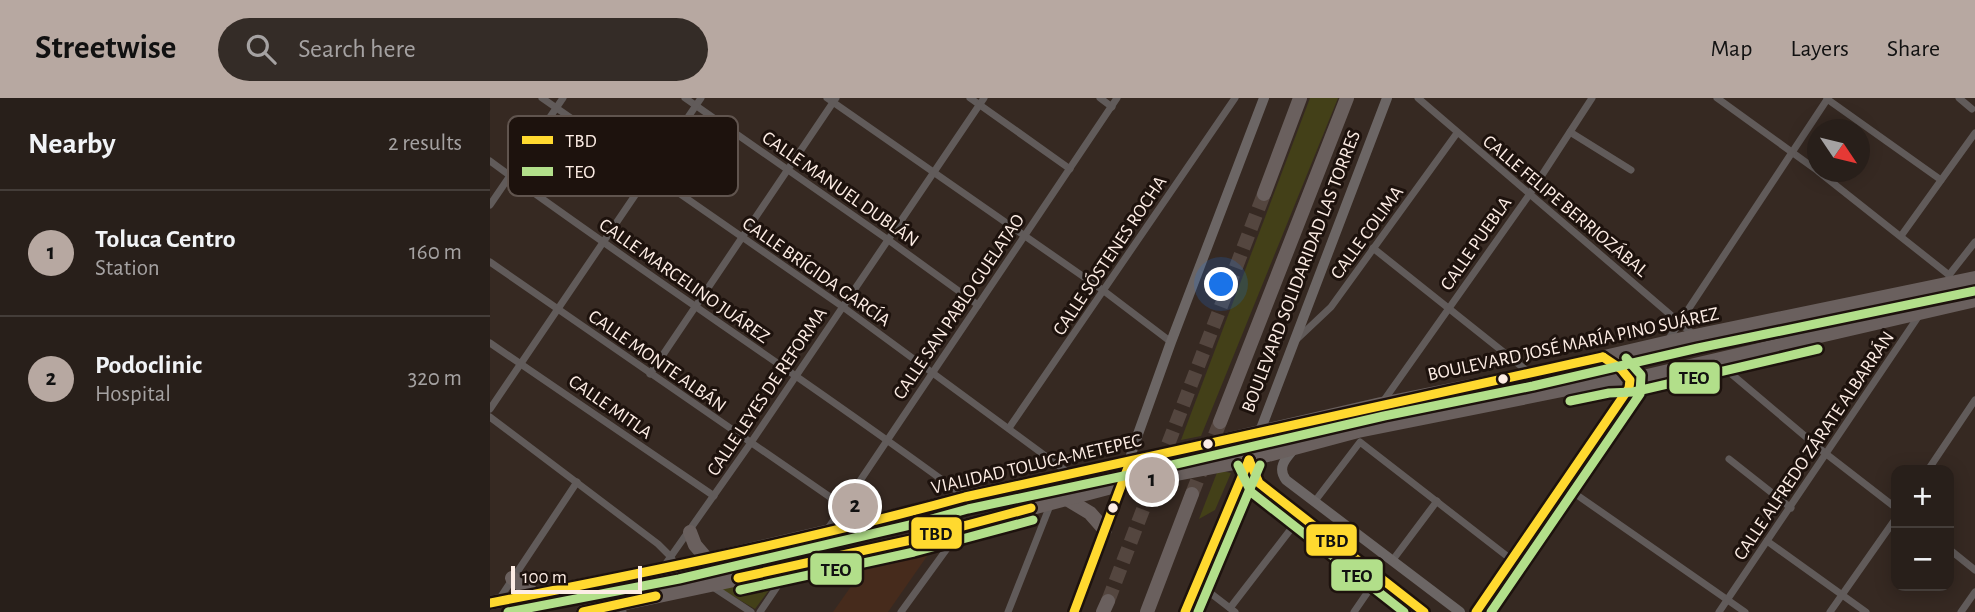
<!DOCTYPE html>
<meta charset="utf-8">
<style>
body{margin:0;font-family:"Alegreya Sans",sans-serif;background:#342c27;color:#f1f3f6}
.controls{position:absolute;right:21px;bottom:21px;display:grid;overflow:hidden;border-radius:14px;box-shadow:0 4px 18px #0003}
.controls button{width:63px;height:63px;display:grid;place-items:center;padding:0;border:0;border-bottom:2px solid #443d39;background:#281f1a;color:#f1f3f6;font:35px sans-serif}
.compass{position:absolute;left:1317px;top:21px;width:63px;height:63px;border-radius:50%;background:#281f1a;box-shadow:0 4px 18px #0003;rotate:125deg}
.scale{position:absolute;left:21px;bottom:18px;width:131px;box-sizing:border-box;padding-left:7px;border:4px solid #fdede5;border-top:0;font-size:19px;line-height:24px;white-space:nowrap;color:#fdede5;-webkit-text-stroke:5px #1d120d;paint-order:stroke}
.you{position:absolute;left:732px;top:187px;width:24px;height:24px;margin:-18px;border:5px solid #fff;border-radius:50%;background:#1a73e8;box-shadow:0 0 0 10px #1a73e833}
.badge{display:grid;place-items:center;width:46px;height:46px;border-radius:50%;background:#b7a8a1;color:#111;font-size:23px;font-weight:700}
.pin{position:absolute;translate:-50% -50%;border:4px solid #fff;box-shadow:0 2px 7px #0006}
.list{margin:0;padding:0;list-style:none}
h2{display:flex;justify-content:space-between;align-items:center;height:91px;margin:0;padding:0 28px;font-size:30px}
h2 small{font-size:23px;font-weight:400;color:#a5a2a2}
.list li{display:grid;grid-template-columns:46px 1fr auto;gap:21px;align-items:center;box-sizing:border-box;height:126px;padding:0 28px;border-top:2px solid #443d39}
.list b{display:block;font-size:26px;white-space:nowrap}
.list p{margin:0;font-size:23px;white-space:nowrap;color:#a5a2a2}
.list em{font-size:23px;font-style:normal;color:#a5a2a2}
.icon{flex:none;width:38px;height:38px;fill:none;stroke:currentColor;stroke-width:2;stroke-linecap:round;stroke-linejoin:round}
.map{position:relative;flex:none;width:1485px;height:514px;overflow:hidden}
header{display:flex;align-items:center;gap:42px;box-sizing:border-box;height:98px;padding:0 35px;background:#b7a8a1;color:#111}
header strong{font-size:33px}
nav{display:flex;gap:38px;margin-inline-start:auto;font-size:24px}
.search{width:490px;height:63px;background:#342c27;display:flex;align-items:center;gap:18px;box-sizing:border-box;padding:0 24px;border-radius:38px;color:#a5a2a2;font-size:26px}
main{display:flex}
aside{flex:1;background:#281f1a}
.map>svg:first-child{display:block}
.built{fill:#462b1c}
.green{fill:#434018}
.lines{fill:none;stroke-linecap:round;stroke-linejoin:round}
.highway-tunnel{stroke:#54463f;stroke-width:14;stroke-dasharray:14 7;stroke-linecap:butt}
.street{stroke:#615b5a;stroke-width:7}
.secondary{stroke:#6c6665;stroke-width:10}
.highway{stroke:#6a605e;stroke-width:14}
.bus-1-casing{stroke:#1d120d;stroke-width:14}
.bus-2-casing{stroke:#1d120d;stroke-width:14}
.bus-1{stroke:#ffd92f;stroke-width:9}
.bus-2{stroke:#b2df8a;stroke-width:9}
.bus-dot{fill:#fdede5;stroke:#1d120d;stroke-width:2.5}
.labels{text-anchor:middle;stroke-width:6;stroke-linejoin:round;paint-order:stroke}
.street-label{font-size:19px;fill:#fdede5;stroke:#1d120d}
.key{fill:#1d120d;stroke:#60544e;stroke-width:2}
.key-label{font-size:19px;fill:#fdede5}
.line-badge{stroke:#1d120d;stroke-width:2.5}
.pale-badge-label{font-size:19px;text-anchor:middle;font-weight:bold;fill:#111}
</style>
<header>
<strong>Streetwise</strong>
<div class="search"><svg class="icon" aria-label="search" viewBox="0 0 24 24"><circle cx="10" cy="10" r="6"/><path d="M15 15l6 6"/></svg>Search here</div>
<nav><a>Map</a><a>Layers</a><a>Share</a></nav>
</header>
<main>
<aside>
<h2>Nearby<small>2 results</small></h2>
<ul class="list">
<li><span class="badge">1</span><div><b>Toluca Centro</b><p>Station</p></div><em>160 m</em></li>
<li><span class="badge">2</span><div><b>Podoclinic</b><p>Hospital</p></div><em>320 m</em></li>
</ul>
</aside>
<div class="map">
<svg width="1485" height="514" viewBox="0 0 1485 514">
<rect width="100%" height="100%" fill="#362922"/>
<polygon class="built" points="442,451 398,514 343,514 376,467"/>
<g class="green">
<polygon points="820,0 848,0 711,338 691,342"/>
<polygon points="728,372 741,375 725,412 709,421"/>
<polygon points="288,480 265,511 231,491"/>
</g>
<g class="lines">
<g class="highway-tunnel">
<polyline points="702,396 730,324"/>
<polyline points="618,503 774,96"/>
</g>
<g class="street">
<polyline points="52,0 353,209 580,376"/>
<polyline points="195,0 397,141 488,207"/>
<polyline points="337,0 614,193 681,244"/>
<polyline points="480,0 580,71"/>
<polyline points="610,0 622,9"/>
<polyline points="928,0 1204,237"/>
<polyline points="1227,0 1328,73"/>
<polyline points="1469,0 1482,11"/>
<polyline points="1337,1 1451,82"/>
<polyline points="1080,34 1141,72"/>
<path d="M0,63c156,115 319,220 474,335"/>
<polyline points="1329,74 1459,177 1467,206"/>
<polyline points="0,107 73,0"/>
<polyline points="1411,138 1485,35"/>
<polyline points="883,150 1041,276"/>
<polyline points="0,164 353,408"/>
<polyline points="1459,177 1485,144"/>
<polyline points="806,242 841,209 967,35"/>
<polyline points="1178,242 1338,0"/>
<polyline points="0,245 224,398"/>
<polyline points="1226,263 1335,355 1406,410"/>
<polyline points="160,276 346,0"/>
<polyline points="892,305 1039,97 1102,0"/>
<polyline points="0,311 211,0"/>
<polyline points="0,319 168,446 181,459 197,491"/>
<polyline points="519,330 745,0"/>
<polyline points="1239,361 1301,410"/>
<polyline points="1438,372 1485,302"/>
<polyline points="1074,388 1255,514"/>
<polyline points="825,403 870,344 1022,462"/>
<polyline points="337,432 627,0"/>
<polyline points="1277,443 1376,514"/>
<polyline points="1459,451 1485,472"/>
<polyline points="902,463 947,403"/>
<polyline points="131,480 133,514"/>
<polyline points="220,487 261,514"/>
<polyline points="719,494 745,514"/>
<polyline points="156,500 172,471 260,346 494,0"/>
<polyline points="8,503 87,384"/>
<polyline points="740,510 811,418"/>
<polyline points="270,514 299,471"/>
<polyline points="411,514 472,430"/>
<polyline points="518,514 561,405"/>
<polyline points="864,514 888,479"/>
<polyline points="986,514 1139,290 1140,282 1131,271 1114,260"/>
<polyline points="1229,514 1430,216 1425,194"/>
<polyline points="1340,514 1406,420"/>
<polyline points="1471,514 1485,494"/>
</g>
<g class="secondary">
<path d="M804,351c-9,10 -17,19 -8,31l174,132"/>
<polyline points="759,362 769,385 934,514"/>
<polyline points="584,514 633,386 643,350 681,244 774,0"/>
<polyline points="695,514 716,460 759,362 897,0"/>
</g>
<g class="highway">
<polyline points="774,96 810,0"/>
<polyline points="730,324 857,0"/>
<polyline points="575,400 600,415 615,432"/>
<polyline points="200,434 205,447 217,461"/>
<polyline points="22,480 44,496"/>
<polyline points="0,505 186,469 417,415 475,399 640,364 891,306 1041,276 1205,238 1485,180"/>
<polyline points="93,514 300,470 421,442 633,386 759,362 868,333 1117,283 1140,282 1485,202"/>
<polyline points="613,514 618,503"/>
<polyline points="657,514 702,396"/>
</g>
<defs>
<g id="bus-1">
<polyline points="759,362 769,385 934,514"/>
<polyline points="248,480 421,442 541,410"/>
<path d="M0,505c159,-31 318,-63 475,-106l638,-140"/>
<polyline points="93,514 166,498"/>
<polyline points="584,514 640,364"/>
<polyline points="695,514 759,362"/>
<polyline points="986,514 1139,290 1140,282 1131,271 1113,259"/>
</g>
<g id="bus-2">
<polyline points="1080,303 1119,295 1143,294 1328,251"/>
<polyline points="748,367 761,394 914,514"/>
<polyline points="250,492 424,454 543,422"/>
<polyline points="18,514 189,481 420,427 478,411 643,376 894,318 1043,288 1208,250 1485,193"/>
<polyline points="708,514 770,367"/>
<polyline points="1001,514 1150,296 1151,277 1136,260"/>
</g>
</defs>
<use href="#bus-1" class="bus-1-casing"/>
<use href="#bus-2" class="bus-2-casing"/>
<use href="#bus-1" class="bus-1"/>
<use href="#bus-2" class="bus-2"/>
</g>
<g class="bus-dot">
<circle cx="1013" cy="281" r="6"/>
<circle cx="718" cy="346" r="6"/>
<circle cx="623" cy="410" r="6"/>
</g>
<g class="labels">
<g class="street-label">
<text transform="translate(351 90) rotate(35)" y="7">CALLE MANUEL DUBLÁN</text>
<text transform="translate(1076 107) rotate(40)" y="7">CALLE FELIPE BERRIOZÁBAL</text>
<text transform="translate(876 134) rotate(-54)" y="7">CALLE COLIMA</text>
<text transform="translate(985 145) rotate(-55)" y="7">CALLE PUEBLA</text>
<text transform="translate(619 157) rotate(-56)" y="7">CALLE SÓSTENES ROCHA</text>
<text transform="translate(327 173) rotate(35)" y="7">CALLE BRÍGIDA GARCÍA</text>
<text transform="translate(810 173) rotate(-69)" y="7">BOULEVARD SOLIDARIDAD LAS TORRES</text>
<text transform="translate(195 182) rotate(35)" y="7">CALLE MARCELINO JUÁREZ</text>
<text transform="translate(468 208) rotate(-56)" y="7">CALLE SAN PABLO GUELATAO</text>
<text transform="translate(1083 245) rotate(-12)" y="7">BOULEVARD JOSÉ MARÍA PINO SUÁREZ</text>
<text transform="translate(168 262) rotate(35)" y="7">CALLE MONTE ALBÁN</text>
<text transform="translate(276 293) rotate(-56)" y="7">CALLE LEYES DE REFORMA</text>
<text transform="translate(121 308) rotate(35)" y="7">CALLE MITLA</text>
<text transform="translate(1323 347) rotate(-56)" y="7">CALLE ALFREDO ZÁRATE ALBARRÁN</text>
<text transform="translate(546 365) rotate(-13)" y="7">VIALIDAD TOLUCA-METEPEC</text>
</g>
</g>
<rect x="18" y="18" width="230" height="80" rx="10" class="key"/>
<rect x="32" y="38" width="31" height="8" fill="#ffd92f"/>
<rect x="32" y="69" width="31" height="9" fill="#b2df8a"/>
<g class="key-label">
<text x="75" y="49">TBD</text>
<text x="75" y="80">TEO</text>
</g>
<g class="line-badge">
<rect x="1178" y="263" width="53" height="34" rx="7" fill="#b2df8a"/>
<rect x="420" y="418" width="53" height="34" rx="7" fill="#ffd92f"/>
<rect x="815" y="425" width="53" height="34" rx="7" fill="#ffd92f"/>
<rect x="319" y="454" width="54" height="34" rx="7" fill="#b2df8a"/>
<rect x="840" y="460" width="54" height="34" rx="7" fill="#b2df8a"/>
</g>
<g class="pale-badge-label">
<text x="1204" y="286">TEO</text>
<text x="446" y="442">TBD</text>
<text x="842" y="449">TBD</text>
<text x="346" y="478">TEO</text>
<text x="867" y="484">TEO</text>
</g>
</svg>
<div class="controls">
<button>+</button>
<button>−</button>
</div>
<svg class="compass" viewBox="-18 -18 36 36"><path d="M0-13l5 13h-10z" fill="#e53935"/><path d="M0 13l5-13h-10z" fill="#a5a2a2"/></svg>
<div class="scale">100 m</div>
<div class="you"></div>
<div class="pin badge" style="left:662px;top:382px">1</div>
<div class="pin badge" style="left:365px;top:408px">2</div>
</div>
</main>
